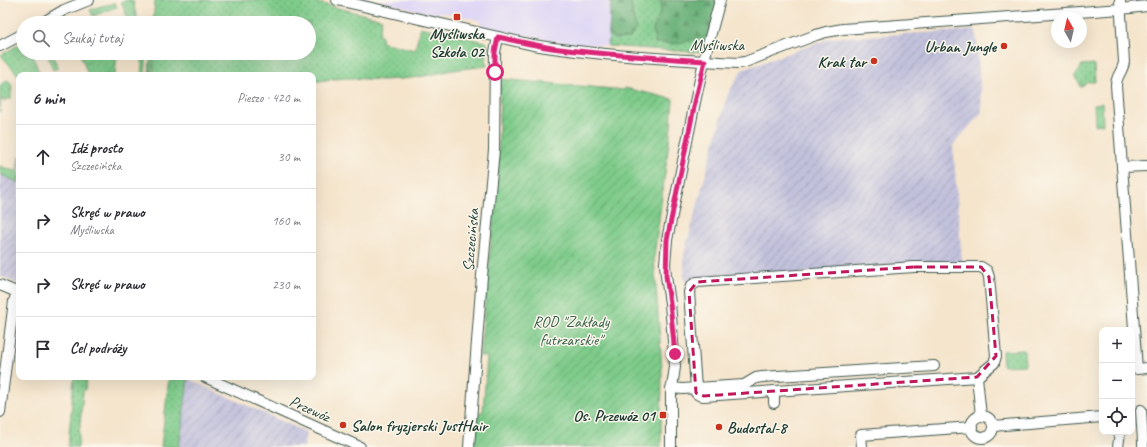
<!DOCTYPE html>
<html lang="pl">
<meta charset="utf-8">
<style>
body{margin:0;font-family:Caveat,sans-serif;background:#f2f2f3;color:#2b2b33}
.controls{position:absolute;right:12px;bottom:12px;display:grid;overflow:hidden;border-radius:8px;box-shadow:0 4px 16px #0002}
.controls button{width:36px;height:36px;display:grid;place-items:center;padding:0;border:0;border-bottom:1px solid #e1e1e2;background:#fff;color:#2b2b33;font:20px sans-serif}
.compass{position:absolute;left:1051px;top:12px;width:36px;height:36px;border-radius:50%;background:#fff;box-shadow:0 4px 16px #0002;rotate:352deg}
.stop{position:absolute;width:12px;height:12px;margin:-9px;border:3px solid #db2777;border-radius:50%;background:#fff}
.stop.end{background:#db2777;border-color:#fff;box-shadow:0 1px 4px #0008}
.list{margin:0;padding:0;list-style:none}
h2{display:flex;justify-content:space-between;align-items:center;height:52px;margin:0;padding:0 16px;font-size:17px}
h2 small{font-size:13px;font-weight:400;color:#7c7c81}
.list li{display:grid;grid-template-columns:26px 1fr auto;gap:12px;align-items:center;box-sizing:border-box;height:64px;padding:0 16px;border-top:1px solid #e1e1e2}
.list b{display:block;font-size:15px;white-space:nowrap}
.list p{margin:0;font-size:13px;white-space:nowrap;color:#7c7c81}
.list em{font-size:13px;font-style:normal;color:#7c7c81}
.icon{flex:none;width:22px;height:22px;fill:none;stroke:currentColor;stroke-width:2;stroke-linecap:round;stroke-linejoin:round}
.map{position:relative;flex:none;width:1147px;height:447px;overflow:hidden}
.search{position:absolute;background:#fff;box-shadow:0 4px 16px #0002;left:16px;top:16px;width:300px;height:44px;display:flex;align-items:center;gap:10px;box-sizing:border-box;padding:0 14px;border-radius:22px;color:#7c7c81;font-size:15px}
.panel{position:absolute;background:#fff;box-shadow:0 4px 16px #0002;left:16px;top:72px;width:300px;height:308px;border-radius:8px}
.map>svg:first-child{display:block}
.built{fill:#ddd5f6}
.industrial{fill:url(#industrial-furrows)}
.grass{fill:url(#grass-dots);stroke:#4e845f}
.forest{fill:url(#forest-firs);stroke:#427655}
.garden{fill:url(#garden-furrows);stroke:#4e845f}
.lines{fill:none;stroke-linecap:round;stroke-linejoin:round}
.street-casing{stroke:#3f564b;stroke-width:12}
.street{stroke:#fff;stroke-width:10}
.route{stroke:#db2777;stroke-width:5}
.marked{fill:none;stroke:#c2185b;stroke-width:3;stroke-dasharray:8 5;stroke-linejoin:round}
.poi-dot{fill:#c8321e;stroke:#fbf7ec;stroke-width:1.5}
.labels{text-anchor:middle;stroke-width:3;stroke-linejoin:round;paint-order:stroke}
.poi-label{font-size:16px;font-weight:bold;fill:#1f3d34;stroke:#fbf7ec;text-anchor:end}
.street-label{font-size:16px;fill:#1f3d34;stroke:#fbf7ec}
.park-label{font-size:16px;fill:#37604a;stroke:#fbf7ec}
</style>
<div class="map">
<svg width="1147" height="447" viewBox="0 0 1147 447">
<defs>
<pattern id="industrial-furrows" width="10" height="10" patternUnits="userSpaceOnUse"><rect width="10" height="10" fill="#c2c1dc"/><path d="M-1 1l2-2M0 10L10 0M9 11l2-2" fill="none" stroke="#9d9eb3"/></pattern>
<pattern id="grass-dots" width="8" height="8" patternUnits="userSpaceOnUse"><rect width="8" height="8" fill="#7ecb8a"/><path d="M2 2h.1M6 6h.1" fill="none" stroke="#67a672" stroke-width="1.8" stroke-linecap="round"/></pattern>
<pattern id="forest-firs" width="22" height="20" patternUnits="userSpaceOnUse"><rect width="22" height="20" fill="#66af76"/><path d="M5 1l3.5 6h-7zM16 11l3.5 6h-7z" fill="#539062"/></pattern>
<pattern id="garden-furrows" width="10" height="10" patternUnits="userSpaceOnUse"><rect width="10" height="10" fill="#7ecb8a"/><path d="M-1 1l2-2M0 10L10 0M9 11l2-2" fill="none" stroke="#67a672"/></pattern>
</defs>
<rect width="100%" height="100%" fill="#fbf7ec"/>
<filter id="ink" filterUnits="userSpaceOnUse"><feTurbulence type="fractalNoise" baseFrequency=".025" numOctaves="2"/><feDisplacementMap in="SourceGraphic" scale="8" xChannelSelector="R" yChannelSelector="G"/><feConvolveMatrix kernelMatrix="1 2 1 2 8 2 1 2 1" color-interpolation-filters="sRGB"/></filter>
<filter id="wash" filterUnits="userSpaceOnUse"><feTurbulence type="fractalNoise" baseFrequency=".012" numOctaves="4" result="noise"/><feDisplacementMap in="SourceGraphic" scale="16" xChannelSelector="R" yChannelSelector="G"/><feGaussianBlur stdDeviation="0.9" result="paint"/><feColorMatrix in="noise" values="0 0 0 0 0 0 0 0 0 0 0 0 0 0 0 0 0 1.4 0 .05"/><feComposite in="paint" operator="in"/></filter>
<g filter="url(#wash)">
<rect width="100%" height="100%" fill="#f5e5cd"/>
<polygon class="built" points="381,0 611,0 608,46 553,41 533,37 481,26 479,20 446,13 427,13 381,1"/>
<g class="industrial">
<polygon points="976,30 982,112 953,145 962,262 684,281 684,254 727,96 742,70 831,38"/>
<polygon points="0,174 19,183 19,284 0,276"/>
<polygon points="188,379 306,432 304,447 179,447"/>
</g>
<g class="grass">
<polygon points="128,0 133,0 137,21 130,23 121,2"/>
<path d="M155,0h152l75,19 -3,15 3,2 -1,6 34,8 5,-23 66,15c7,9 -3,13 1,24l-34,4 -33,7 -18,2 -21,1 -30,-2 -19,1 -19,3v-7h-160l2,-22h154v-30h-152v-3v3h-4z"/>
<polygon points="611,0 719,0 706,53 608,46"/>
<polygon points="115,3 117,7 93,16 90,10 101,6"/>
<polygon points="23,42 23,53 32,53 40,75 19,76 1,55"/>
<polygon points="50,53 52,53 58,68 53,70 47,54"/>
<polygon points="143,53 147,53 145,75 141,75"/>
<polygon points="150,53 154,53 151,75 149,75"/>
<polygon points="1094,64 1095,82 1088,82 1080,87 1079,82 1075,78 1075,75 1079,71 1082,65"/>
<polygon points="8,80 12,86 11,99 5,99 5,101 1,100 0,112 0,85"/>
<polygon points="1102,103 1103,124 1095,125 1094,104"/>
<polygon points="19,157 19,183 0,174 0,166 11,170 17,171"/>
<polygon points="1024,350 1025,365 1003,366 1002,351"/>
<polygon points="74,377 87,377 85,390 83,392 78,447 68,447"/>
<polygon points="169,377 182,377 188,379 179,447 161,447"/>
</g>
<g class="forest">
<polygon points="611,0 631,0 633,15 636,28 630,38 613,39 609,34"/>
<polygon points="661,0 719,0 709,36 674,44 655,43 653,29 661,10"/>
</g>
<g class="garden">
<polygon points="80,53 117,53 115,75 88,75"/>
<polygon points="500,79 625,90 625,88 673,99 671,127 654,258 662,368 661,447 473,447 476,415 483,411 487,357 480,356 498,170"/>
</g>
</g>
<g filter="url(#ink)">
<g class="lines">
<defs>
<g id="street">
<path d="M337,0l196,45c68,11 137,14 206,18l6,-1 71,-27 10,-3 17,-3 278,-20 26,-3"/>
<path d="M1120,0l4,62c-1,9 -8,14 -8,23l21,284 10,-1"/>
<polyline points="42,23 64,10 89,0"/>
<polyline points="0,46 23,34"/>
<polyline points="1122,167 1147,166"/>
<polyline points="0,285 19,293"/>
<polyline points="205,377 360,447"/>
<polyline points="977,377 981,416"/>
<polyline points="671,388 683,389 696,388 696,393 699,395 704,396 977,377 994,363 996,356 989,277 987,271 981,267 914,267 697,282 691,286 689,292 696,388 744,385 756,378 762,377 934,366"/>
<polyline points="774,391 774,403"/>
<polyline points="1141,410 1143,442 1143,447"/>
<polyline points="0,412 14,301 17,293"/>
<circle cx="982" cy="427" r="11"/>
<polyline points="993,426 1102,417"/>
<polyline points="469,447 482,276 494,150 495,52 498,37"/>
<polyline points="671,447 671,394 675,367 670,303 666,276 665,264 667,240 695,102 707,48 720,0"/>
<polyline points="862,447 861,435 972,427"/>
<polyline points="1118,447 1120,432"/>
</g>
</defs>
<use href="#street" class="street-casing"/>
<use href="#street" class="street"/>
</g>
</g>
<g class="lines" filter="url(#ink)">
<path class="route" d="M495,72v-20l3,-15c18,4 36,8 54,11 51,7 102,9 153,13l-10,41 -28,138 -1,36 4,27 5,51"/>
</g>
<path class="marked" d="M914,267h67l8,10 7,79 -19,21 -273,19 -8,-3 -7,-101 8,-10z"/>
<g class="poi-dot">
<rect x="453" y="13" width="8" height="8" rx="2"/>
<circle cx="1004" cy="46" r="4"/>
<circle cx="874" cy="61" r="4"/>
<rect x="659" y="411" width="8" height="8" rx="2"/>
<circle cx="343" cy="425" r="4"/>
<circle cx="719" cy="427" r="4"/>
</g>
<g class="labels">
<g class="poi-label">
<text x="457" y="39" text-anchor="middle">Myśliwska<tspan x="457" dy="18">Szkoła 02</tspan></text>
<text x="996" y="52">Urban Jungle</text>
<text x="866" y="67">Krak tar</text>
<text x="655" y="421">Os. Przewóz 01</text>
<text x="351" y="431" text-anchor="start">Salon fryzjerski JustHair</text>
<text x="727" y="433" text-anchor="start">Budostal-8</text>
</g>
<g class="street-label">
<text x="717" y="50">Myśliwska</text>
<text transform="translate(470 240) rotate(-85)" y="6">Szczecińska</text>
<text transform="translate(310 408) rotate(24)" y="6">Przewóz</text>
</g>
<g class="park-label">
<text x="571" y="327">ROD "Zakłady<tspan x="571" dy="18">futrzarskie"</tspan></text>
</g>
</g>
</svg>
<div class="controls">
<button>+</button>
<button>−</button>
<button><svg class="icon" aria-label="locate" viewBox="0 0 24 24"><circle cx="12" cy="12" r="6"/><path d="M12 2v4M12 18v4M2 12h4M18 12h4"/></svg></button>
</div>
<svg class="compass" viewBox="-18 -18 36 36"><path d="M0-13l5 13h-10z" fill="#e53935"/><path d="M0 13l5-13h-10z" fill="#7c7c81"/></svg>
<div class="stop" style="left:495px;top:72px"></div>
<div class="stop end" style="left:675px;top:354px"></div>
<div class="search"><svg class="icon" aria-label="search" viewBox="0 0 24 24"><circle cx="10" cy="10" r="6"/><path d="M15 15l6 6"/></svg>Szukaj tutaj</div>
<section class="panel">
<h2>6 min<small>Pieszo · 420 m</small></h2>
<ul class="list">
<li><svg class="icon" aria-label="ahead" viewBox="0 0 24 24"><path d="M12 20V5M6 11l6-6 6 6"/></svg><div><b>Idź prosto</b><p>Szczecińska</p></div><em>30 m</em></li>
<li><svg class="icon" aria-label="right" viewBox="0 0 24 24"><path d="M7 20v-9h11M14 6l5 5-5 5"/></svg><div><b>Skręć w prawo</b><p>Myśliwska</p></div><em>160 m</em></li>
<li><svg class="icon" aria-label="right" viewBox="0 0 24 24"><path d="M7 20v-9h11M14 6l5 5-5 5"/></svg><div><b>Skręć w prawo</b></div><em>230 m</em></li>
<li><svg class="icon" aria-label="arrive" viewBox="0 0 24 24"><path d="M6 21V4h12l-3 4 3 4H6"/></svg><div><b>Cel podróży</b></div></li>
</ul>
</section>
</div>
